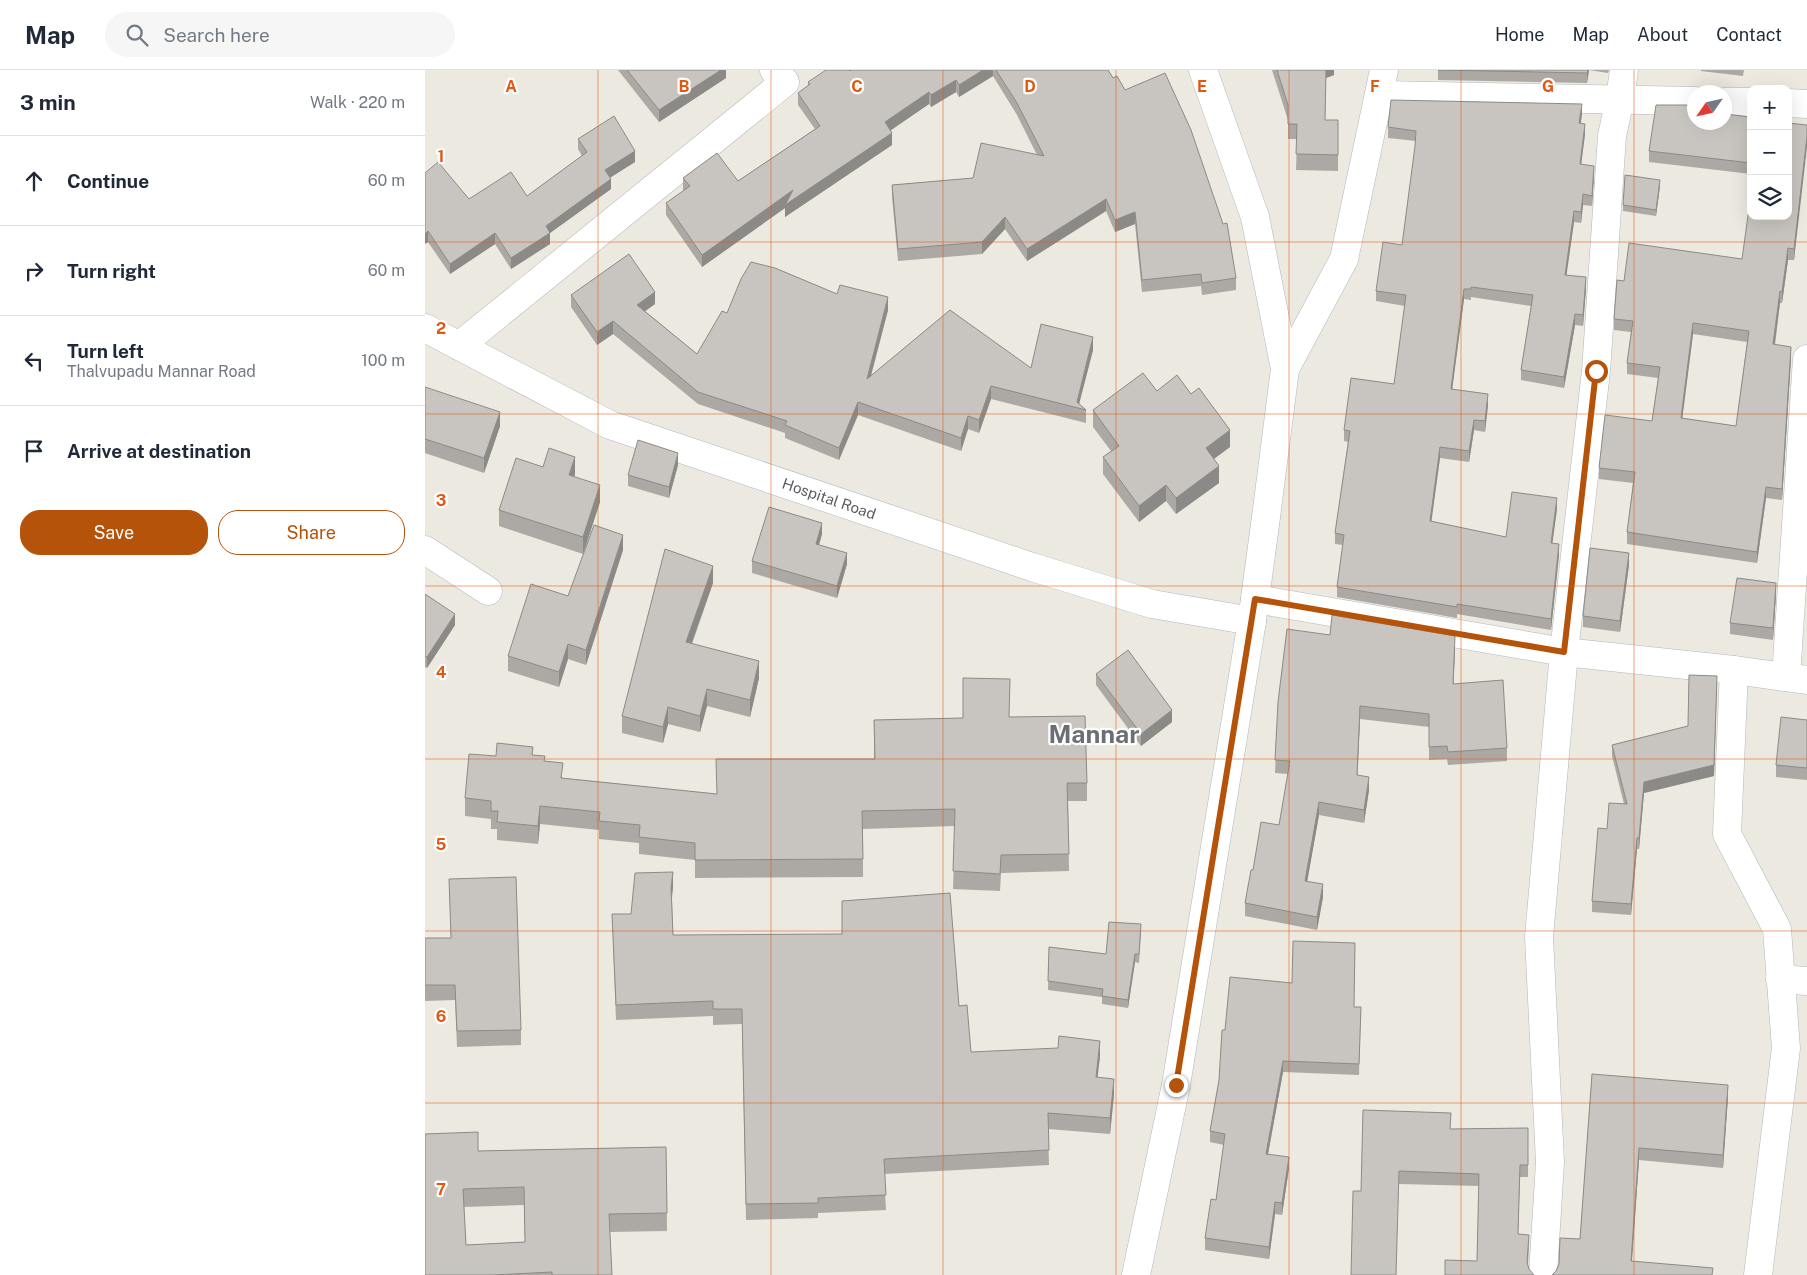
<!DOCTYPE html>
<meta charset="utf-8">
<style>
body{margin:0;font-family:"Public Sans",sans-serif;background:#f6f6f7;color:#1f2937}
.controls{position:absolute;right:15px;top:15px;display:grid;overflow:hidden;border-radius:10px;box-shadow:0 5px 20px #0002}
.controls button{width:45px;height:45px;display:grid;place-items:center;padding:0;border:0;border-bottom:1px solid #e0e1e3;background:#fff;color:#1f2937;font:25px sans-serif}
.compass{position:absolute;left:1262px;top:15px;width:45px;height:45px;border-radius:50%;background:#fff;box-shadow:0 5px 20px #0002;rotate:236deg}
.stop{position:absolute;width:15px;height:15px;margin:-11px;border:4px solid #b45309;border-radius:50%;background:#fff}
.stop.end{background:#b45309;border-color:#fff;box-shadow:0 1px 5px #0008}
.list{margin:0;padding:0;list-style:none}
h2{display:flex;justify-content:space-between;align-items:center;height:65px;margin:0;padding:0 20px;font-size:21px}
h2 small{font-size:16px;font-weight:400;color:#747a83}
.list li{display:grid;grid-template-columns:32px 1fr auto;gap:15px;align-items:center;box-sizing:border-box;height:90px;padding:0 20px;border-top:1px solid #e0e1e3}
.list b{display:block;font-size:19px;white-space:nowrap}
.list p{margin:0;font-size:16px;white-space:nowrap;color:#747a83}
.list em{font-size:16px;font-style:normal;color:#747a83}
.actions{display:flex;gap:10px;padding:15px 20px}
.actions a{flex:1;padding:11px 0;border:1px solid #b45309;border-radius:20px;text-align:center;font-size:18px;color:#b45309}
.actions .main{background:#b45309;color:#fff}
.icon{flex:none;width:28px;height:28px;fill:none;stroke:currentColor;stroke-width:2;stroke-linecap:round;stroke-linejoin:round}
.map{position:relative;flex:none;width:1382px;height:1205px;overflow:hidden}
header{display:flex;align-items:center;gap:30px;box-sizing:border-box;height:70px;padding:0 25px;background:#fff;border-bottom:1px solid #e0e1e3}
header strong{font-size:24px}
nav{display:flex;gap:28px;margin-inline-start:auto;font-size:18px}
.search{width:350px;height:45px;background:#f6f6f7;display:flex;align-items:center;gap:12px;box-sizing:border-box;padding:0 18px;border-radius:28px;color:#747a83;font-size:19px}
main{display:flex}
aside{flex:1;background:#fff}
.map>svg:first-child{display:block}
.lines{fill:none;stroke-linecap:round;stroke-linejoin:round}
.street-casing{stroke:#b3b7bb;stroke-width:29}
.secondary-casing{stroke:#b2b6bb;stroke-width:29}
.street{stroke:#fff;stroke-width:28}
.secondary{stroke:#fff;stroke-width:28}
.wall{fill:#aca9a5;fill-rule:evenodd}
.shaded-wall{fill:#8c8a86}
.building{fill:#c8c5c0;stroke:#8c8a86;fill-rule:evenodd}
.route{stroke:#b45309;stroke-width:6}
.grid{fill:none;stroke:#e15910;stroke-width:1;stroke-opacity:0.55}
.labels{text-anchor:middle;stroke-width:4.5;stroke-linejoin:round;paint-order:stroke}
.street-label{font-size:15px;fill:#595d61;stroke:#fff}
.town-label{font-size:25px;font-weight:bold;fill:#6a6f73;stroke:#fff}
.grid-label{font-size:16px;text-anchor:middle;font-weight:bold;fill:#e15910;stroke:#fff;stroke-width:4.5;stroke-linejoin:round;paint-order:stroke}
</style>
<header>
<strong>Map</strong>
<div class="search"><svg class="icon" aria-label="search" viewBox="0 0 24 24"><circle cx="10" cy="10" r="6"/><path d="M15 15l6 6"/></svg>Search here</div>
<nav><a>Home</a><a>Map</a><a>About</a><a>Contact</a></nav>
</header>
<main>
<aside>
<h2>3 min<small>Walk · 220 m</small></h2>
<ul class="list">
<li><svg class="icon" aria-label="ahead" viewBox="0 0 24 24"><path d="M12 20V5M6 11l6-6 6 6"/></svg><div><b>Continue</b></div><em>60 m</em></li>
<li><svg class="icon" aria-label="right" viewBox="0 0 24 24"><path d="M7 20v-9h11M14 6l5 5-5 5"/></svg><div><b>Turn right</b></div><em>60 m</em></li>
<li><svg class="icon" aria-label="left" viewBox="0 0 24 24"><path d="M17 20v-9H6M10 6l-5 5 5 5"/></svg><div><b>Turn left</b><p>Thalvupadu Mannar Road</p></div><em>100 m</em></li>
<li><svg class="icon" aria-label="arrive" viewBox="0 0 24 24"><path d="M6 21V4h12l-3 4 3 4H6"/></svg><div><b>Arrive at destination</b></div></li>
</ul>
<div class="actions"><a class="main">Save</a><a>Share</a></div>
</aside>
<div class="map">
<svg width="1382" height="1205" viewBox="0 0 1382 1205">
<rect width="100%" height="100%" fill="#ece9e1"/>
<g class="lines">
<defs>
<g id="street">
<polyline points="955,25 1270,31"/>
<polyline points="1300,32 1326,32"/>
<polyline points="1363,33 1382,34"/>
<polyline points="34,276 360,12 349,0"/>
<polyline points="860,299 919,189 959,0"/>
<polyline points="0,480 63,521"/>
<polyline points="830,529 1139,582 1309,600 1382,610"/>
<polyline points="1309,600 1302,764 1352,859 1361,978 1333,1205"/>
<polyline points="1361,607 1382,289"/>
<polyline points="1355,909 1382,911"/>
<polyline points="1118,1205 1125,1092 1114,867 1139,582 1171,301 1187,66 1195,29 1199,0"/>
</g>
<g id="secondary">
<polyline points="0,258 185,355 607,497 727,534 827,551"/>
<polyline points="711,1205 751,1015 827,551 841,447 860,299 830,147 778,0"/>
</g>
</defs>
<use href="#street" class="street-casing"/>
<use href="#secondary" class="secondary-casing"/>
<use href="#street" class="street"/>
<use href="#secondary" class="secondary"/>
</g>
<g class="wall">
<polygon points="193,0 301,0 301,8 234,52"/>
<polygon points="426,0 683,0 811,208 811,220 777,225 776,216 717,222 710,154 690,162 681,141 602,191 580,159 557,184 473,191 467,127 467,115 548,108 612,85 592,45 568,6 534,27 531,22 506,37 504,34 465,61 467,75 360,147 360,138 277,197 241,145 241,133 259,121 258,120 258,108 313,111 390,59 373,35 373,23 383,16 383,12"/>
<polygon points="847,0 909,0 909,5 901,8 900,50 913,50 913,101 871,100 872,69 863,69 863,50"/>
<polygon points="1013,0 1184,0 1183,3 1164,0 1162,13 1013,10"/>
<polygon points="1276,0 1319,0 1318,6 1276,1"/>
<polygon points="1157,44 1156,53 1160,64 1156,94 1169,106 1167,136 1158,135 1156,153 1149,152 1141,205 1161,218 1158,256 1150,255 1139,318 1096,310 1096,300 1106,236 1046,227 1046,230 1039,229 1027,319 1063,335 1060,362 1049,360 1044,392 1015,388 1006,451 1081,467 1132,439 1127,473 1134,485 1126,560 1032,544 1032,548 912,527 912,517 918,475 910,474 910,463 923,372 919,371 919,360 969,314 980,236 951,231 951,221 977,175 991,71 963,68 963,57"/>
<polygon points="1326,47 1326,104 1224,92 1224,81 1270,52"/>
<path d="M1382,55l-13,135h-6l-6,43h-2l-5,42 16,13 -9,142 -16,-2 -9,65 -130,-19v-12l6,-49 -34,-4v-11l53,-47 6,-43 -31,-4v-11l4,-31 -17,-2v-11l10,-38 118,-22zM1268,264l54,8 -11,84 -54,-8z"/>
<polygon points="153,69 210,92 185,107 186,119 125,163 125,174 86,199 70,174 25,204 3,172 0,103 44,129 102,126 157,86 153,79"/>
<polygon points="1235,116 1231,146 1198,141 1198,135"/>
<polygon points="412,224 463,240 446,305 606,298 668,280 654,334 661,340 661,353 566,329 554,363 543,359 536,381 433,345 414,390 360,368 360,363 273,334 188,264 172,275 146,237 146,225 230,234 220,241 272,284 302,243"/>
<polygon points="0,317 75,356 59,403 0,383"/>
<polygon points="732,321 766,324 805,377 788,389 794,413 751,444 741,431 714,452 678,404 678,387 686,381 668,357 668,340"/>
<polygon points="253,395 244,428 203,416 203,405"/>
<polygon points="118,397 150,404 149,407 175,432 158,484 74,456 74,440"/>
<polygon points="397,464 394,475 422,494 412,528 327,503 327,491"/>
<polygon points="198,480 161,595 143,589 134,617 83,601 83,586 143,526"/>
<polygon points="1204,495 1195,562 1158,557 1158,546"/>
<polygon points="288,513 267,574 334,608 325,647 282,636 275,662 243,654 238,673 197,663 197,646"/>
<polygon points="0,524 30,555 2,598 0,597"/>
<polygon points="1351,524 1348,570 1305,564 1305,553"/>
<polygon points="1030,579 1028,614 1082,678 1082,691 1023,695 1022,689 1004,690 1004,657 935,649 932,705 944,720 939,753 894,745 882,811 898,827 892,860 820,846 820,833 828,800 854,755 863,704 850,703 853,632"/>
<polygon points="671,604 747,652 716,676 671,615"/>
<polygon points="1292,617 1289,706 1219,723 1214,779 1212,779 1206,845 1167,842 1167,831 1182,759 1199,734 1187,686 1187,675 1263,656"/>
<polygon points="584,647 662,713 662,731 643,731 644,801 576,803 575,821 528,819 530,756 438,759 438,807 270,808 270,790 214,784 214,773 174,769 174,760 115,754 113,774 72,770 72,759 66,759 66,749 40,746 40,728 71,686 108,685 120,691 138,708 291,724 449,689 449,650"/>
<polygon points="1382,650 1382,710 1351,707 1351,695"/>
<polygon points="24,809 96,960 96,975 32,977 30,930 0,931 0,868 26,868"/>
<polygon points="248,817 247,828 248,865 534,936 546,982 675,986 672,1007 689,1024 685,1064 623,1059 624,1095 459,1104 461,1140 393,1143 393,1148 321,1150 317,954 288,955 288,946 191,950 187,844 206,844"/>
<polygon points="716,863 714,893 710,892 703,938 677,934 677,927 623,920 624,877 681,884"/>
<polygon points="867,913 929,937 936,937 934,1005 858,1002 843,1084 864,1098 857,1145 850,1144 844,1189 780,1180 780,1168 791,1130 799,1075 785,1072 785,1061 794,1010 800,960"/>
<polygon points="1167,1004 1303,1027 1298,1098 1214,1090 1207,1191 1288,1205 1131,1201 1155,1169"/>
<polygon points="1103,1058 1103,1107 1095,1107 1093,1164 1104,1177 1103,1195 1052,1191 1054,1116 974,1114 936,1121 1026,1059"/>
<path d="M241,1077l1,84 -57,1 2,43h-187l53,-124zM99,1135l1,37 -59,3 -2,-38z"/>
</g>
<g class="shaded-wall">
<polygon points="296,0 301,0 301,8 234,52 234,40"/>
<polygon points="558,0 568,0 568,6 534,27 534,15"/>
<polygon points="901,0 909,0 909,5 901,8"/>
<polygon points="1163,0 1164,0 1162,13 1162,3"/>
<polygon points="531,10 531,22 506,37 506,25"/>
<polygon points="504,22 504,34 460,64 460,52"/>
<polygon points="1157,34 1157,44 1154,63 1154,53"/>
<polygon points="1160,54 1160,64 1155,104 1155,94"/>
<polygon points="467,63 467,75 360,147 360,138 277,197 277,185 368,120"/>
<polygon points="1382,66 1382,77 1369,190 1369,179"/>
<polygon points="210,81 210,92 180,111 180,100"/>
<polygon points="1169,96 1169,106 1167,136 1167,126"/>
<polygon points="186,109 186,119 125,163 125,174 86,199 86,188 121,156"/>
<polygon points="1235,110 1235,116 1231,146 1231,140"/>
<polygon points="1158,124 1158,135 1156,153 1156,142"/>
<polygon points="681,129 681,141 602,191 602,179"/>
<polygon points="1149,141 1149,152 1140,216 1140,205"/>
<polygon points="710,142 710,154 690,162 690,150"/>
<polygon points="580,147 580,159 557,184 557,172"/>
<polygon points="3,161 3,172 0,174 0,164"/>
<polygon points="70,163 70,174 25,204 25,194"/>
<polygon points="1363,178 1363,190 1357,233 1357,222"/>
<polygon points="1161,207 1161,218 1158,256 1158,245"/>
<polygon points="1039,219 1039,229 1026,329 1026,319"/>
<polygon points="1355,221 1355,233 1348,286 1348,274"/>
<polygon points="230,222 230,234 212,247 212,235"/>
<polygon points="463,227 463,240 442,321 442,309"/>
<polygon points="1150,244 1150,255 1139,318 1139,307"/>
<polygon points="188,251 188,264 172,275 172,262"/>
<polygon points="1268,253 1268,264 1256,359 1256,348"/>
<polygon points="668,267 668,280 653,338 652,332"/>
<polygon points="1366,277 1366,288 1357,430 1357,419"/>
<polygon points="566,316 566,329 554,363 554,350"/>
<polygon points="1063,324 1063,335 1060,362 1060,351"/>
<polygon points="433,332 433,345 414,390 414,378"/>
<polygon points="75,342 75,356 59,403 59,388"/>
<polygon points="543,346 543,359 536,381 536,368"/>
<polygon points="1049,350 1049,360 1044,392 1044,381"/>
<polygon points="805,360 805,377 781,395 781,378"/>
<polygon points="1015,377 1015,388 1005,462 1005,451"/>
<polygon points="253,383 253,395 244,428 244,417"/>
<polygon points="150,387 150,404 144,422 144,405"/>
<polygon points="794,396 794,413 751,444 751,428"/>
<polygon points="175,415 175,432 158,484 158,467"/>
<polygon points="741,415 741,431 714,452 714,436"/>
<polygon points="1341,417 1341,428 1332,493 1332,482"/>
<polygon points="1132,428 1132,439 1126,484 1126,473"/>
<polygon points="397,453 397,464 391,485 391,474"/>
<polygon points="198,465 198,480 161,595 161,580"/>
<polygon points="1134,474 1134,485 1126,560 1126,549"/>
<polygon points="422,483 422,494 412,528 412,516"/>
<polygon points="1204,483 1204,495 1195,562 1195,551"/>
<polygon points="288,496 288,513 261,589 261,572"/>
<polygon points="1351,513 1351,524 1348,570 1348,558"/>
<polygon points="30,544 30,555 2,598 2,587"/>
<polygon points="1030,566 1030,579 1028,627 1028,614"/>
<polygon points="143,574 143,589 134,617 134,602"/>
<polygon points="334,591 334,608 325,647 325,630"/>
<polygon points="1292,606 1289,706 1219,723 1214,779 1214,768 1219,712 1289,695"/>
<polygon points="282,619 282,636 275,662 275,646"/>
<polygon points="935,636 935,649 932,718 932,705"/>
<polygon points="243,637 243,654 238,673 238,657"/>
<polygon points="747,640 747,652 716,676 716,664"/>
<polygon points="944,707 944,720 939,753 939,740"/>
<polygon points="894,732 894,745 880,824 880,811"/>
<polygon points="115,736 115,754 113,774 113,756"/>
<polygon points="1212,768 1212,779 1206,845 1206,834"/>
<polygon points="248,802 248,817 246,833 246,818"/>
<polygon points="898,814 898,827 892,860 892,847"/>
<polygon points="710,884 710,892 703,938 703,930"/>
<polygon points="675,971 675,986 671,1022 671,1007"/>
<polygon points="858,991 858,1002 841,1095 841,1084"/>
<polygon points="689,1009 689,1024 685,1064 685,1048"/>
<polygon points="1303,1015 1303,1027 1298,1098 1298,1085"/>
<polygon points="1214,1078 1214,1090 1206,1203 1206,1191"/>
<polygon points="864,1087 864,1098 857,1145 857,1133"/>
<polygon points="850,1132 850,1144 844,1189 844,1177"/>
</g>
<g class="building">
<polygon points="202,0 296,0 234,40"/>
<polygon points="401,0 424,0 425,1 426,0 558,0 534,15 531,10 506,25 504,22 460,52 467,63 360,135 368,120 277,185 241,133 265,116 258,108 292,83 313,111 395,56 373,23 385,14 383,12"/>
<polygon points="571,0 683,0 688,8 692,6 700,20 740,3 766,60 798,154 802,153 811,208 777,213 776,204 717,210 710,142 690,150 681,129 602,179 580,147 557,172 473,179 467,115 548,108 556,73 619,86 592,33"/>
<polygon points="852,0 901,0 900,50 913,50 913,85 871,84 872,54 863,54 863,35"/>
<polygon points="1013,0 1163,0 1162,3"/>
<polygon points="966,30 1157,34 1154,53 1160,54 1155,94 1169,96 1167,126 1158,124 1156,142 1149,141 1140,205 1161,207 1158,245 1150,244 1139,307 1096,300 1108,225 1046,217 1046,219 1039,219 1026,319 1063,324 1060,351 1049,350 1044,381 1015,377 1005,451 1081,467 1087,422 1132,428 1126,473 1134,474 1126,549 1032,534 1032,537 912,517 919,465 910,463 925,361 919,360 926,308 969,314 981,225 951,221 958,172 977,175 990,76 991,61 963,57"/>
<polygon points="1231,35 1270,35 1270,52 1300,52 1300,44 1326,47 1326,93 1224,81"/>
<polygon points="189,46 210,81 180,100 186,109 121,156 125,163 86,188 70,163 25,194 3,161 0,164 0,103 13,92 44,129 86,102 102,126 162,82 153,69"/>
<path d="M1363,53l19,2v11l-13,113 -6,-1 -6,44 -2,-1 -7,53 18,3 -9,142 -16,-2 -9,65 -130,-20 8,-60 -36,-4 6,-53 47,6 8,-54 -33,-4 6,-42 -19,-2 3,-39 7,1 5,-38 113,16 9,-65v22h37zM1268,253l56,8 -13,95 -55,-8z"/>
<polygon points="1200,105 1235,110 1231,140 1198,135"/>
<polygon points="204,184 230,222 212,235 272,284 297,241 302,243 316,209 326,192 350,198 412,224 415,215 463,227 442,309 525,240 606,298 616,254 668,267 652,332 661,340 566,316 554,350 543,346 536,368 433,332 414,378 360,355 362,351 273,322 188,251 172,262 146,225"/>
<polygon points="718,303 732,321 752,305 766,324 774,318 805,360 781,378 794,396 751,428 741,415 714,436 678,387 694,376 668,340"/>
<polygon points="0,317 75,342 59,388 0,369"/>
<polygon points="213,370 253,383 244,417 203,405"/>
<polygon points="124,378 150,387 144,405 175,415 158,467 74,440 91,388 118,397"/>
<polygon points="344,437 397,453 391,474 422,483 412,516 327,491"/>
<polygon points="169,455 198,465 161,580 143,574 134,602 83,586 106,514 143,526"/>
<polygon points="1165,478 1204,483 1195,551 1158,546"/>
<polygon points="240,479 288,496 261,572 334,591 325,630 282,619 275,646 243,637 238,657 197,646"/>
<polygon points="1312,508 1351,513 1348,558 1305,553"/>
<polygon points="0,524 30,544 2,587 0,586"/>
<polygon points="907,545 1030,566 1028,614 1078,610 1082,678 1023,682 1022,676 1004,677 1004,644 935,636 932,705 944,707 939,740 894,732 880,811 898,814 892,847 820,833 826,800 828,800 836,752 854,755 865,691 850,690 853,632 862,559 905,565"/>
<polygon points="703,580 747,640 716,664 671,604"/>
<polygon points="1264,605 1292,606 1289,695 1219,712 1214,768 1212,768 1206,834 1167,831 1173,758 1182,759 1184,733 1202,734 1187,675 1263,656"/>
<polygon points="538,608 585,609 584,647 660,646 662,713 642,713 644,784 576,785 575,804 528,801 530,739 437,741 438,789 270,790 270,773 214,767 215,755 174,751 175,742 115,736 113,756 72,752 73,741 66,741 66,731 40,728 44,684 71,686 72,673 108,677 107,685 120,686 119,691 138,693 136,708 292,724 291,689 450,689 449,650 538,648"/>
<polygon points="1356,647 1382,650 1382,698 1351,695"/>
<polygon points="248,802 246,818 248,865 417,864 417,831 525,823 534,936 542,935 546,982 633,978 634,966 675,971 671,1007 689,1009 685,1048 623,1043 624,1080 459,1089 461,1125 393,1128 393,1133 321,1134 317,939 288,939 288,931 191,935 187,844 206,844 210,803"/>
<polygon points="91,807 96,960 32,961 30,915 0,915 0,868 26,868 24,809"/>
<polygon points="684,852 716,854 714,884 710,884 703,930 677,926 678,919 623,911 624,877 681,884"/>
<polygon points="868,871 930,873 929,937 936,937 934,994 858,991 841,1084 864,1087 857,1133 850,1132 844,1177 780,1168 786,1129 791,1130 800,1064 785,1061 794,1010 797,960 800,960 805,907 867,913"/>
<polygon points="1167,1004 1303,1015 1298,1085 1214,1078 1206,1191 1288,1198 1287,1205 1127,1205 1131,1201 1134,1194 1135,1168 1155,1169"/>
<polygon points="938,1040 1026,1043 1025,1059 1103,1058 1103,1095 1095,1095 1093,1164 1104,1165 1102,1192 1104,1199 1109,1205 1020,1205 1020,1190 1052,1191 1054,1104 974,1101 971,1205 926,1205 928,1121 936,1121"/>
<path d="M53,1062v19l188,-4 1,66 -58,1 3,61h-60v-3l-59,3h-68v-141zM99,1117l1,55 -59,3 -3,-56z"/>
</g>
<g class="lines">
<polyline class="route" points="751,1015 830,529 1139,582 1171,301"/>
</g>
<path class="grid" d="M173,0v1205M346,0v1205M518,0v1205M691,0v1205M864,0v1205M1036,0v1205M1209,0v1205M0,172h1382M0,344h1382M0,516h1382M0,689h1382M0,861h1382M0,1033h1382"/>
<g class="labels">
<g class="street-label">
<text transform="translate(404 429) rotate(19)" y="5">Hospital Road</text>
</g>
<g class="town-label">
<text x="669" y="673">Mannar</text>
</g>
</g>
<g class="grid-label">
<text x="86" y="22">A</text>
<text x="259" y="22">B</text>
<text x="432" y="22">C</text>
<text x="605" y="22">D</text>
<text x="777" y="22">E</text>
<text x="950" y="22">F</text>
<text x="1123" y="22">G</text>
<text x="16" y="92">1</text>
<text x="16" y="264">2</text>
<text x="16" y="436">3</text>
<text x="16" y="608">4</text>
<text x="16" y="780">5</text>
<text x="16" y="952">6</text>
<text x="16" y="1125">7</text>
</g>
</svg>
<div class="controls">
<button>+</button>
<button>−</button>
<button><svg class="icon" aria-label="layers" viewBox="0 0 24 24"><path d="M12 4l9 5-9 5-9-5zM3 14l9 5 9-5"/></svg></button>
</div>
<svg class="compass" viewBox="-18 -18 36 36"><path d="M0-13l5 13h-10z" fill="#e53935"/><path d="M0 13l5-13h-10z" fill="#747a83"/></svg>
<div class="stop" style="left:1171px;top:301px"></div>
<div class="stop end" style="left:751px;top:1015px"></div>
</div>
</main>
